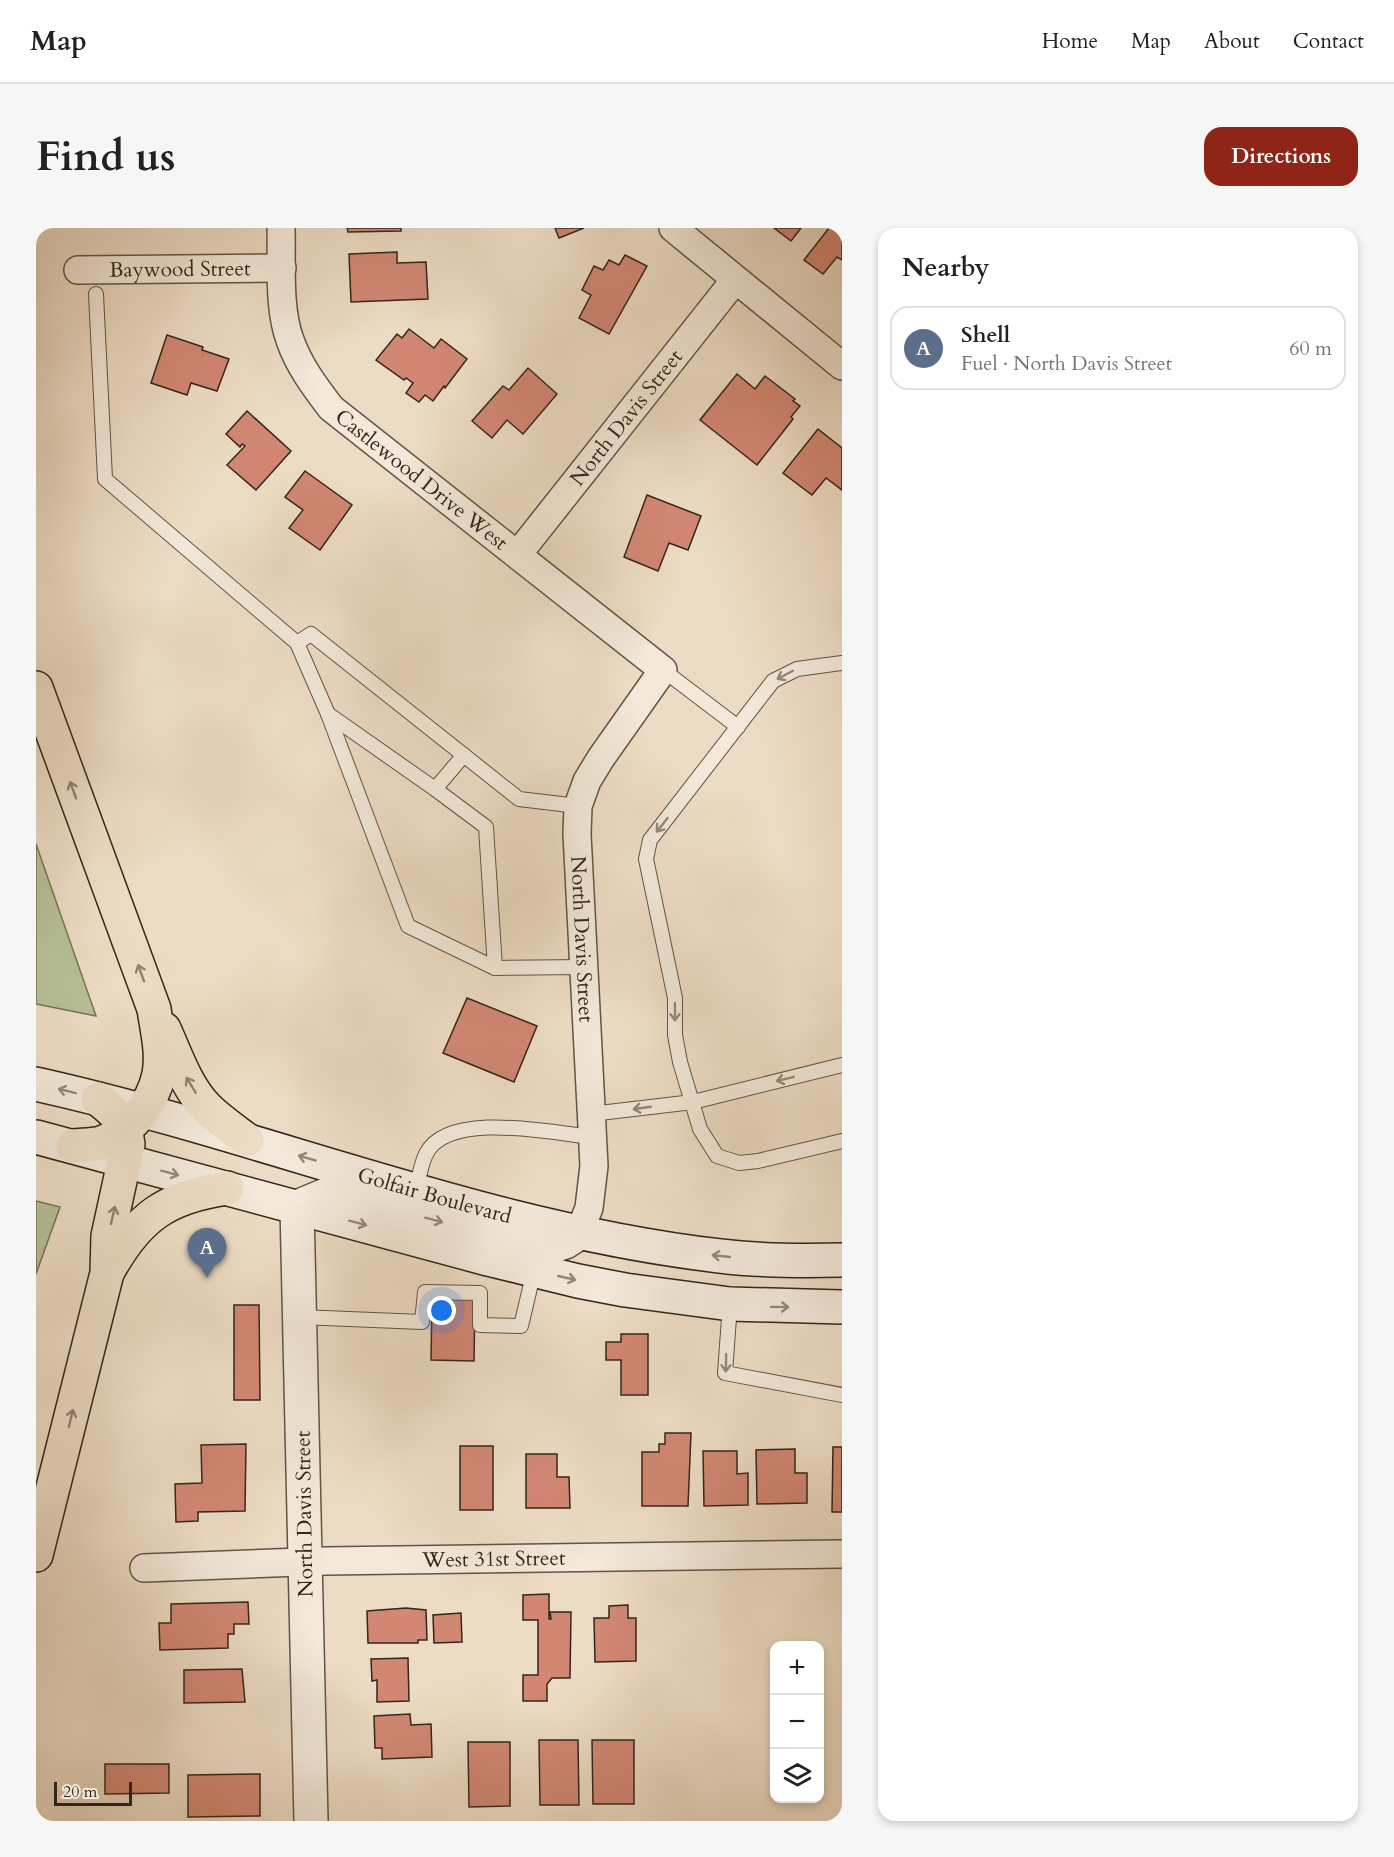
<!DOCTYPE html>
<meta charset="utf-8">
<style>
body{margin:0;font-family:Cardo,serif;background:#f6f6f6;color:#222}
.controls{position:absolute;right:18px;bottom:18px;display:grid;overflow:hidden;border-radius:12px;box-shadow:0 3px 9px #0003}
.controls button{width:54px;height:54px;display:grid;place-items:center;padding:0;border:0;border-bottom:2px solid #e0e0e0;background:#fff;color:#222;font:30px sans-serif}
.scale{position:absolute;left:18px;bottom:15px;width:78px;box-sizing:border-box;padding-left:6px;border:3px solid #33261a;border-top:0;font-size:16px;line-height:21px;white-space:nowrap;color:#33261a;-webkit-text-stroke:4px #f3e8d9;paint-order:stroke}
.you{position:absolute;left:406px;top:1083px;width:21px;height:21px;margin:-15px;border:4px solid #fff;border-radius:50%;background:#1a73e8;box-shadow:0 0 0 9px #1a73e833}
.badge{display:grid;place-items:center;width:39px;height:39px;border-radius:50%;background:#8f2418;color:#fff;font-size:20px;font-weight:700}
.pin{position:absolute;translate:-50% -50px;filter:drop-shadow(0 2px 3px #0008)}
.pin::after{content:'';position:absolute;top:32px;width:21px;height:18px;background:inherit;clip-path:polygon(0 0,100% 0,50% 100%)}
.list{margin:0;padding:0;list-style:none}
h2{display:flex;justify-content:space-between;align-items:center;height:78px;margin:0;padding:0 24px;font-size:26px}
h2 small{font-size:20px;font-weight:400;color:#767676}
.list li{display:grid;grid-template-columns:39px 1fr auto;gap:18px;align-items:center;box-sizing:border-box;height:84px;margin:0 12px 12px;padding:0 12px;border:2px solid #e0e0e0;border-radius:18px}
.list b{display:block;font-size:22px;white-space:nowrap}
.list p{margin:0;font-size:20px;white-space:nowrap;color:#767676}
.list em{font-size:20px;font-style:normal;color:#767676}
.icon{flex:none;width:33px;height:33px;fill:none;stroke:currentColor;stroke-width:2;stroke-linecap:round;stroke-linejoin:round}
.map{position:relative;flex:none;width:806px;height:1593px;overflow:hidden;border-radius:18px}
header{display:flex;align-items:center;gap:36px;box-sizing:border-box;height:84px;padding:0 30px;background:#fff;border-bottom:2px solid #e0e0e0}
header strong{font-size:28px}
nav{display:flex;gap:33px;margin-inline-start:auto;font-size:21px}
.intro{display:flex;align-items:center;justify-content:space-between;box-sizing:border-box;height:144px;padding:0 36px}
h1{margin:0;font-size:42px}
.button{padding:15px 27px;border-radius:18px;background:#8f2418;color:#fff;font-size:21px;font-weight:700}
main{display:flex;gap:36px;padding:0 36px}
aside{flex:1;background:#fff;border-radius:18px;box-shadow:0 3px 9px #0003}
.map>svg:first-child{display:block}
.green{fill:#b7c095;stroke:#757358;stroke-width:1.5}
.building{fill:#d28773;stroke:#33261a;stroke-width:1.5}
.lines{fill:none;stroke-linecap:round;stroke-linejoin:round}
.service-casing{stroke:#625445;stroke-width:16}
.minor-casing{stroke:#625445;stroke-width:30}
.tertiary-casing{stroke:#625445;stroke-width:36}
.secondary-casing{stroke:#33261a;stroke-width:36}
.motorway-casing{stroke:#33261a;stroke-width:36}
.service{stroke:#f3e8d9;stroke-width:14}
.minor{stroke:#f3e8d9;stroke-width:27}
.tertiary{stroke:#f3e8d9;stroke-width:33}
.secondary{stroke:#f3e8d9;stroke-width:33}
.motorway{stroke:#eddcc5;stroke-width:33}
.oneway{stroke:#93877a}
.oneway2{stroke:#908170}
.labels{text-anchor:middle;stroke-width:4.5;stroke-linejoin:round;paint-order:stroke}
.street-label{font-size:21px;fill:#33261a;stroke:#f3e8d9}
</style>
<header>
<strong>Map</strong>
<nav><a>Home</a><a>Map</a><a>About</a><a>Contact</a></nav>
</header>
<div class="intro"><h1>Find us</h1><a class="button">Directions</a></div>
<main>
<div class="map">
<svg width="806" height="1593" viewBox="0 0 806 1593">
<rect width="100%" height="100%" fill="#eddcc5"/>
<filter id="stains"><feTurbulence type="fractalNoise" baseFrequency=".00333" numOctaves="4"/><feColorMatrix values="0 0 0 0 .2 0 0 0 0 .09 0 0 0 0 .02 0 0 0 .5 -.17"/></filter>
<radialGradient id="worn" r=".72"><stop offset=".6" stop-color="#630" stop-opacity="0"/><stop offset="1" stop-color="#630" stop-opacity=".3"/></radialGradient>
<g class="green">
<polygon points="0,616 60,788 0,776"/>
<polygon points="0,973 24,979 0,1046"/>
</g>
<g class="building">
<polygon points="311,0 365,0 365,3 312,4"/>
<polygon points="519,0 548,0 523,10"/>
<polygon points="738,0 765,0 755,13"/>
<polygon points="793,0 806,0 806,32 801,29 787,46 768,32"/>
<polygon points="361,24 361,35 390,34 392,71 315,74 313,26"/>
<polygon points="589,27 611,38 573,106 543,90 555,67 546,62 558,38 567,42 573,32 583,37"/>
<polygon points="373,101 398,120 405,111 431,131 409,160 408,158 397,173 389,167 383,174 370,165 377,155 370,150 368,152 340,132 361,106 366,110"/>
<polygon points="131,107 167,119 166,122 193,131 181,163 155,155 151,167 115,155"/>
<polygon points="492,140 521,166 487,206 471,192 456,210 436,193 467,158 473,162"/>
<polygon points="701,146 719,161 729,148 759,171 757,173 764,178 755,189 757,191 721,237 664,192"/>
<polygon points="211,183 255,223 220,262 191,237 209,218 206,216 204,219 190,206"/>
<polygon points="782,201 806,220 806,262 790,250 776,267 747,245"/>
<polygon points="269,243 316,277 284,322 253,300 267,282 249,269"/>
<polygon points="611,267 665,288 652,322 633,315 622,343 588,329"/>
<polygon points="431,770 501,798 478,854 407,825"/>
<polygon points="396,1070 439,1070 438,1133 395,1132"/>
<polygon points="198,1077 223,1077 224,1172 198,1172"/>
<polygon points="585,1106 612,1106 612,1167 585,1167 585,1132 570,1132 570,1114 585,1114"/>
<polygon points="629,1205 655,1205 652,1278 606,1278 606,1224 623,1224 623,1216 629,1216"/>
<polygon points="210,1216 209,1283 162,1284 162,1293 140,1294 139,1256 166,1255 165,1217"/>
<rect x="424" y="1218" width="33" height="64"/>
<polygon points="797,1219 806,1219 806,1284 796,1284"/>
<polygon points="759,1221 759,1245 771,1245 771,1275 721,1276 720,1222"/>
<polygon points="667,1223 701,1223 701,1246 712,1245 712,1277 668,1278"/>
<polygon points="490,1226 521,1226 521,1249 533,1249 534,1280 490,1280"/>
<polygon points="513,1366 513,1391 515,1391 514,1384 535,1384 534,1450 516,1450 511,1456 511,1473 487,1473 487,1447 502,1447 502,1392 487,1392 487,1367"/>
<polygon points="212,1374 213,1396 198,1396 198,1406 192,1406 192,1420 124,1422 123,1395 135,1395 135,1376"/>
<polygon points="592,1377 592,1390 600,1390 600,1433 559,1434 558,1390 573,1390 573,1378"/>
<polygon points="370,1380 390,1382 391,1412 382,1412 382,1415 332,1415 331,1383"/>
<polygon points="425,1385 426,1414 398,1415 397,1387"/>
<polygon points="372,1430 373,1473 341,1474 341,1452 336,1453 335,1431"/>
<polygon points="206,1441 209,1474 148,1475 148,1442"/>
<polygon points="374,1486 375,1497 395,1496 396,1529 346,1531 346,1520 339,1520 338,1488"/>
<polygon points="503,1512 542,1512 543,1577 504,1577"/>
<polygon points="556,1512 598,1512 598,1576 557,1576"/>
<polygon points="432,1514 474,1514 474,1578 433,1579"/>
<polygon points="69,1536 133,1536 133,1565 69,1566"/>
<polygon points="224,1546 224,1588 152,1589 152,1547"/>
</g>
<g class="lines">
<defs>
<g id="service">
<polyline points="60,66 69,251 261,415 292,486 372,698 459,740 549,739"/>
<polyline points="261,415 275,406 483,571 542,578"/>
<polyline points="806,435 761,441 737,453 614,612 610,631 639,770 639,807 644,834 664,901 681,928 703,935 722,933 806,913"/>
<polyline points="627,442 702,499"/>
<polyline points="292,486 399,561 450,599 459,740"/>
<polyline points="399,561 428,527"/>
<polyline points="555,886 657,874 806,837"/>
<path d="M380,961c3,-11 5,-25 10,-35 22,-44 127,-21 166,-17"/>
<polyline points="694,1076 689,1145 806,1167"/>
<polyline points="264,1089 386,1094 389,1064 444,1065 444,1097 485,1098 498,1043"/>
</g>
<g id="minor">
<path id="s1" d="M245,0c1,35 -3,80 9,112 9,26 25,47 41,68l332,262 -62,88 -14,23 -9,25 -1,28 17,332 -5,42 -10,25"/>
<polyline points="637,0 806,138"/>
<path id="s2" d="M42,42l204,-2"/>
<path id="s3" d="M482,326l217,-274"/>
<path id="s4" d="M108,1340l182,-7 516,-7"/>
</g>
<polyline id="tertiary" points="275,1593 261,979 292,966 327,973 487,1016 515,1019 529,1014 543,1005"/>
<g id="secondary">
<path id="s5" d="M0,856c229,51 449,145 684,172 40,5 82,5 122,4"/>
<polyline points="0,909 452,1031 542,1053 589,1062 694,1076 806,1079"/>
</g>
<g id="motorway">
<path d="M0,460l118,321c3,21 9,44 5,65 -6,29 -30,60 -58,69 -9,2 -19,2 -28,3"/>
<path d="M128,801c12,26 22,58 43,79 12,12 27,22 40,32"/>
<path d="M72,1043c30,-54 58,-74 119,-83"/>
<path d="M0,1327l71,-282 1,-37 20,-92c-3,-23 -12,-31 -30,-45"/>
</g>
</defs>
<use href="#service" class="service-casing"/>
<use href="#minor" class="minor-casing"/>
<use href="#tertiary" class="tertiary-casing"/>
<use href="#secondary" class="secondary-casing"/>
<use href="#motorway" class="motorway-casing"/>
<use href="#service" class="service"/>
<use href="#minor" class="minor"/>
<use href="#tertiary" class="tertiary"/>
<use href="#secondary" class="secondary"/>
<use href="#motorway" class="motorway"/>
</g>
<defs><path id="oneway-shaft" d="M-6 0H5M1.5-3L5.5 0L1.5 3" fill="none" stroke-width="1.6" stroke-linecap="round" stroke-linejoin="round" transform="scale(1.5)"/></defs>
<g class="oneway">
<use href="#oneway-shaft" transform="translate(749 447) rotate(152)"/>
<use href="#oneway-shaft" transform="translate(626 597) rotate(128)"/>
<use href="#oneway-shaft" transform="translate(639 784) rotate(90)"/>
<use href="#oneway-shaft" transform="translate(749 851) rotate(166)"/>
<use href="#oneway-shaft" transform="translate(31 863) rotate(-166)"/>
<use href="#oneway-shaft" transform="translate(606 880) rotate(172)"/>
<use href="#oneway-shaft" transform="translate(271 930) rotate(-164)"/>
<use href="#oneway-shaft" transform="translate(134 945) rotate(15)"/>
<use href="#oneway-shaft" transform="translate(398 992) rotate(15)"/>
<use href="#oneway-shaft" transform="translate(322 995) rotate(15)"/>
<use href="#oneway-shaft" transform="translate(685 1028) rotate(-174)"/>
<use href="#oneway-shaft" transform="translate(531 1050) rotate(13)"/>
<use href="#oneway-shaft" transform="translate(744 1079) rotate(1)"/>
<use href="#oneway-shaft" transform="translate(690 1135) rotate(91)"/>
</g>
<g class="oneway2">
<use href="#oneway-shaft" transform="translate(37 562) rotate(-110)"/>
<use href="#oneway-shaft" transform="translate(105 745) rotate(-110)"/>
<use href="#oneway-shaft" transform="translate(155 857) rotate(-121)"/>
<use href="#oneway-shaft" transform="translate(77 987) rotate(-77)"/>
<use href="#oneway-shaft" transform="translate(35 1190) rotate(-76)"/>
</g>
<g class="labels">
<g class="street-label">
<text dy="7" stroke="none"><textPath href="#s2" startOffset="102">Baywood Street</textPath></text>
<text dy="7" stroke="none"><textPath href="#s3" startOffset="174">North Davis Street</textPath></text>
<text dy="7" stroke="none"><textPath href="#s1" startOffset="308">Castlewood Drive West</textPath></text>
<text dy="7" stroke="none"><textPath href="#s1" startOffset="910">North Davis Street</textPath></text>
<text dy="7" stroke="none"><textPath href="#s5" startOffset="414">Golfair Boulevard</textPath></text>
<text transform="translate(268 1286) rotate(-91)" y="7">North Davis Street</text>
<text dy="7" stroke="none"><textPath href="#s4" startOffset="350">West 31st Street</textPath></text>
</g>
</g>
<rect width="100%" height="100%" filter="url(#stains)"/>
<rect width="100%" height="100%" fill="url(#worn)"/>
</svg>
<div class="controls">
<button>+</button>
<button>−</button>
<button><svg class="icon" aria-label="layers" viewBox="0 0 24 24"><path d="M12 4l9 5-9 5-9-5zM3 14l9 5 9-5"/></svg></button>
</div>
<div class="scale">20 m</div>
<div class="you"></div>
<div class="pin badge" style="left:171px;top:1050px;background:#5c6f8a">A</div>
</div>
<aside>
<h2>Nearby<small></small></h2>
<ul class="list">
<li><span class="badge" style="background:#5c6f8a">A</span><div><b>Shell</b><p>Fuel · North Davis Street</p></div><em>60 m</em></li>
</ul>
</aside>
</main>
